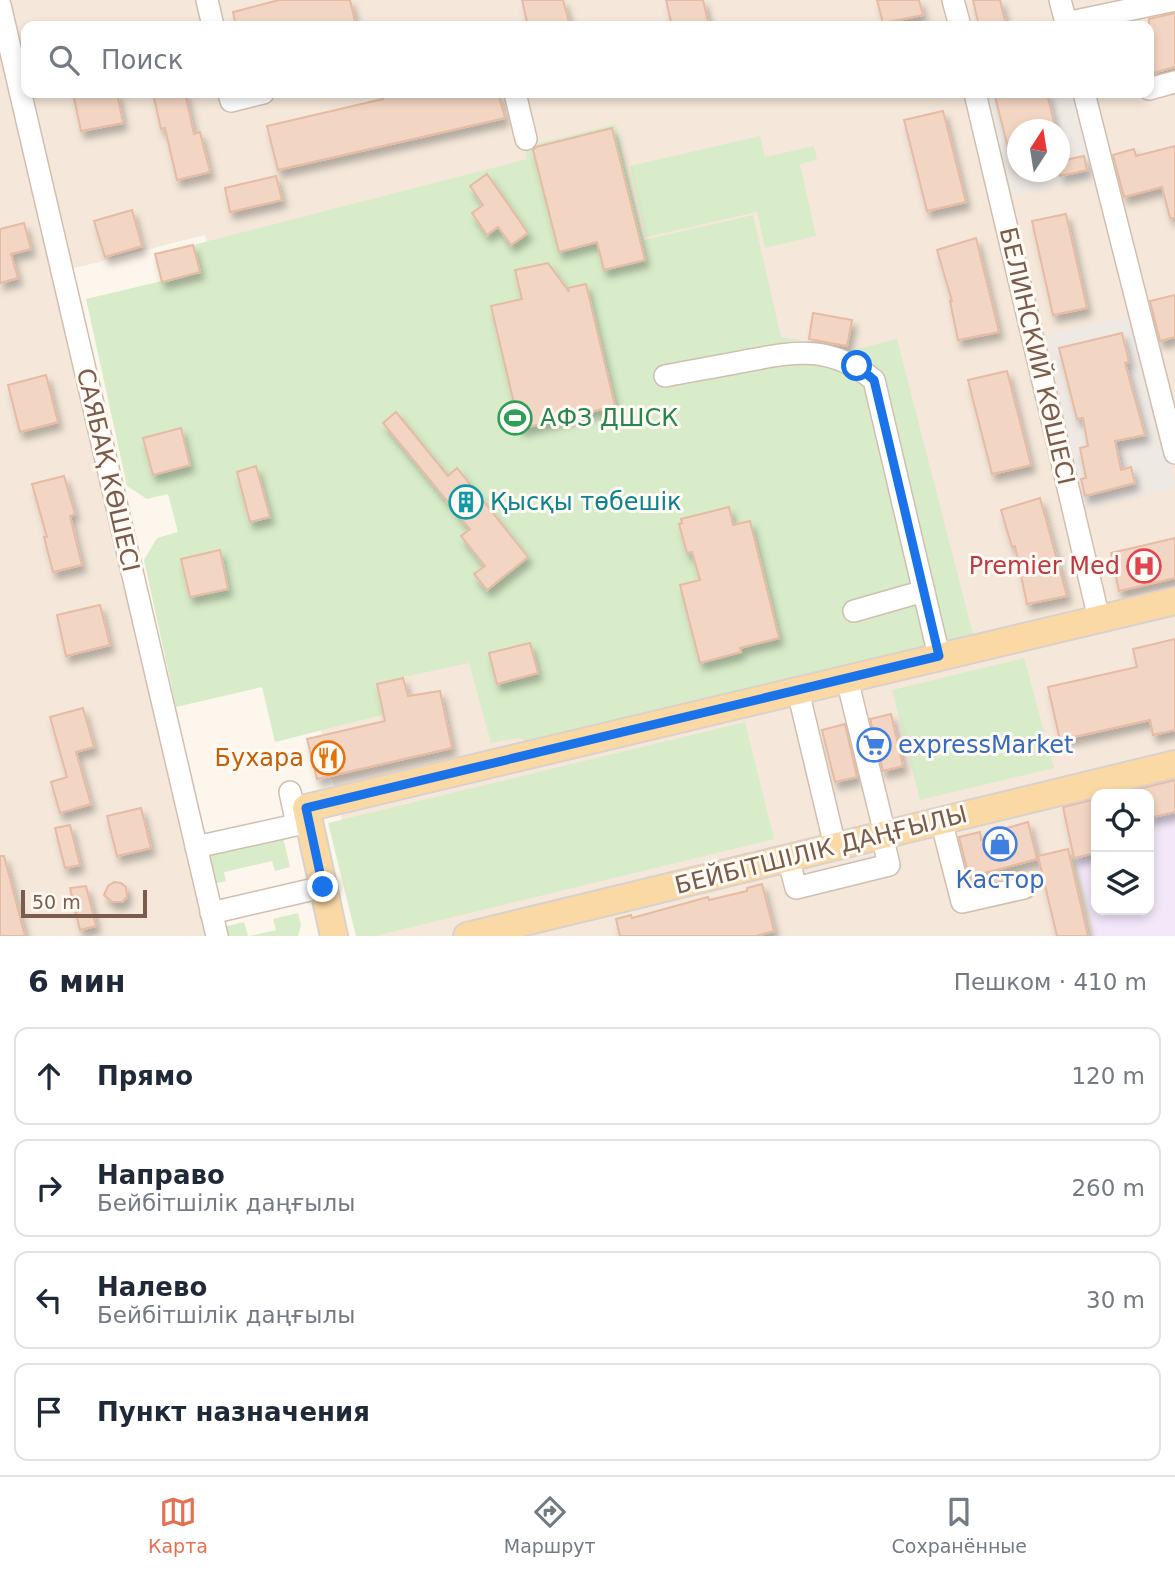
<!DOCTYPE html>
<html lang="ru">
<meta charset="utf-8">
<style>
body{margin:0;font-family:"DejaVu Sans",sans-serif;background:#f2f2f3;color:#1f2937}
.controls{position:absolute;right:21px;bottom:21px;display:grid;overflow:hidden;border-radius:14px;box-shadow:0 4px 10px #0003}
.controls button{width:63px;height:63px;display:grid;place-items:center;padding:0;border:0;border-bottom:2px solid #e0e1e3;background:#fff;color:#1f2937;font:35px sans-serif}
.compass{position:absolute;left:1007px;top:119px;width:63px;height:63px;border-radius:50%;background:#fff;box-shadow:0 4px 10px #0003;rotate:12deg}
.scale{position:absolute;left:21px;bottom:18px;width:126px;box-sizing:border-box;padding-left:7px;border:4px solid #7a5c4d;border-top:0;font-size:19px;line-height:24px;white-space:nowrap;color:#7a5c4d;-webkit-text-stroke:5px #fffaf3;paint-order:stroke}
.stop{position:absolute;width:21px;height:21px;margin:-16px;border:5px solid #1a73e8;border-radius:50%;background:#fff}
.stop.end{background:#1a73e8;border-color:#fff;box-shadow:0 2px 7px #0008}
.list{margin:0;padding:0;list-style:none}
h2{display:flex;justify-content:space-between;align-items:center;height:91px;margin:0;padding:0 28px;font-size:30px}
h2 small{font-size:23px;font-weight:400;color:#747a83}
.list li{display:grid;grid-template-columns:46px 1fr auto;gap:21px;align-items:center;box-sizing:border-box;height:98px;margin:0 14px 14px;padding:0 14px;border:2px solid #e0e1e3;border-radius:14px}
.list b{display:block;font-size:26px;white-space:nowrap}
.list p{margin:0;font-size:23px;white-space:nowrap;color:#747a83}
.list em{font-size:23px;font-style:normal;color:#747a83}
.icon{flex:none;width:38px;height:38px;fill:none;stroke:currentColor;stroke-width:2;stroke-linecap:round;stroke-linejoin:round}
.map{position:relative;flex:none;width:1175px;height:936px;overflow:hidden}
.search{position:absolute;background:#fff;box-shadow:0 4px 10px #0003;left:21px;right:21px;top:21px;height:77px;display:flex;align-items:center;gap:18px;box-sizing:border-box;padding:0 24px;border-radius:14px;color:#747a83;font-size:26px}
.sheet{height:539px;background:#fff}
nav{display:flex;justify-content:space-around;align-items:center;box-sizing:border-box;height:98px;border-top:2px solid #e0e1e3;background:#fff;font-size:19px;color:#747a83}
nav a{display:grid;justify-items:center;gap:4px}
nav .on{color:#e76f51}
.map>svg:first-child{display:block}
.residential{fill:#f5e8da;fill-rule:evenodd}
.industrial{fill:#efe9e4;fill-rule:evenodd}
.education{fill:#f3e8fa;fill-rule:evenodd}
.green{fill:#d8ecc9}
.building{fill:#f3d5c3;stroke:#e6bba3;stroke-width:2;filter:url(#shadow)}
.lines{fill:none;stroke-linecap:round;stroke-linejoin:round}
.minor-casing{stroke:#d1beb0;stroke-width:24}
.major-casing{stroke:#dad1cd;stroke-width:30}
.minor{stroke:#fff;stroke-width:21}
.major{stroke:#fbd9a5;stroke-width:26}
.route{stroke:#1a73e8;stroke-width:9}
.labels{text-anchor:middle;stroke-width:6;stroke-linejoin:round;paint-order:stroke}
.street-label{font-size:24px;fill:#7a5c4d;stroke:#fffaf3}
.leisure-label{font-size:24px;fill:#27864d;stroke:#fffaf3;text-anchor:start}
.culture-label{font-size:24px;fill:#0d838f;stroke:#fffaf3;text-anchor:start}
.health-label{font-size:24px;fill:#be3a42;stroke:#fffaf3;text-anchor:end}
.shop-label{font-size:24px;fill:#366cbe;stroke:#fffaf3;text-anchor:start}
.food-label{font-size:24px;fill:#c56008;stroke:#fffaf3;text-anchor:end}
</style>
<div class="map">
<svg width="1175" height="936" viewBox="0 0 1175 936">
<defs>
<filter id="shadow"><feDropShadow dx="4" dy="7" stdDeviation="3.5" flood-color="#0004"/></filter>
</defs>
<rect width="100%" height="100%" fill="#fdf6ec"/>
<path class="residential" d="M0,0h1175v936h-806l-164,-701 -142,36 154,665h-217zM26,26h1123v67h-1123zM1018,130h42v42h-42zM1096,794h53v116h-53z"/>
<g class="industrial">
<path d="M984,93h94l20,84 -90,20zM1018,130h42v42h-42z"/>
<polygon points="1136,314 1175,488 1082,509 1042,335"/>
</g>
<path class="education" d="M1175,774v162h-80l-34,-137zM1096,794h53v116h-53z"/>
<g class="green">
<polygon points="616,124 644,240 753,215 781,337 853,350 897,339 973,634 532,744 519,738 491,743 469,663 376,683 383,715 275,742 262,687 176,707 144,560 157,538 178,532 168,494 147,499 127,486 86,299 200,272 193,245 527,159 524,147"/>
<polygon points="760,136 765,157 814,146 817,160 800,164 816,236 765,248 757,212 646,237 630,166"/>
<polygon points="1024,658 1054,768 920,800 892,690"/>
<polygon points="745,722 774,839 375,936 356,936 328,823"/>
<polygon points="282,833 290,867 275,871 272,861 224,872 226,881 213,884 205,851"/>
<polygon points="298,913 301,925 298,936 249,936 276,930 273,919"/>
<polygon points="244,922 248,936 225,936 223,927"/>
</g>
<g class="building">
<polygon points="279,0 350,0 356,26 236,26 233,12"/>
<polygon points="522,0 563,0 570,26 528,26"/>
<polygon points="666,0 703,0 709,26 672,26"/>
<polygon points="877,0 919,0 923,15 883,23"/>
<polygon points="973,0 1000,0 1006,26 979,26"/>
<polygon points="1175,13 1175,67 1153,73 1149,55 1149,19"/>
<polygon points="73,93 117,93 123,123 81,131"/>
<polygon points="153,93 185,93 194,134 200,132 210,172 177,180 165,128 161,129"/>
<polygon points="402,93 498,93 505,118 278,170 267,126 383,99 382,97"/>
<polygon points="1011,93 1047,93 1055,127 1018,130 1018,163 1012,164 995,96"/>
<polygon points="943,111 966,202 927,211 904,120"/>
<polygon points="612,128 645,260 604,270 597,242 559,252 533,150 536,147"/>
<polygon points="1175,146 1175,218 1170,218 1162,187 1124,197 1113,155 1134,149 1136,156"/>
<polygon points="1084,156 1087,170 1060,176 1060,161"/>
<polygon points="487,174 528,233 511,245 498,227 487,235 472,213 483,205 470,186"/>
<polygon points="276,176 282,200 230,212 225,188"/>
<polygon points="132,210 142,246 105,257 94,221"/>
<polygon points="1066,214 1087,308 1053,315 1032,221"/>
<polygon points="24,223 31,249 11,254 18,278 0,283 0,229"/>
<polygon points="976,238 999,332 958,340 950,301 952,301 937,250"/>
<polygon points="193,245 200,272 162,282 155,254"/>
<polygon points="548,263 569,292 568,288 586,284 615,406 520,429 491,306 522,299 515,270"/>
<polygon points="1175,295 1175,337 1160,341 1150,301"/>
<polygon points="813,313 852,320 847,346 809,339"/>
<polygon points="1122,333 1129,362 1125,363 1145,435 1115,441 1121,470 1131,467 1135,483 1085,496 1081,479 1086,478 1080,448 1088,446 1083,418 1077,419 1059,348"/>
<polygon points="1007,371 1031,465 992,474 968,380"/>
<polygon points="46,375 58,422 20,432 8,385"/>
<polygon points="396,412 448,476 457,468 528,557 487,590 474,574 485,566 461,536 470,529 383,423"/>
<polygon points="181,428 190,465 153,475 143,438"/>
<polygon points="256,466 270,517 250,522 237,472"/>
<polygon points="64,476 75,514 70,516 82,565 53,572 44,537 47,537 32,484"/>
<polygon points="1040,498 1067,596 1027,604 1015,546 1012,547 1001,510"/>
<polygon points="729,507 733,525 750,521 779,638 740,648 741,652 700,663 680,585 700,580 692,552 687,553 679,524 682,523 681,519"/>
<polygon points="1175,538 1175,578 1119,591 1111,553"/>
<polygon points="220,550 228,589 190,597 181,559"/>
<polygon points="100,605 110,645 66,656 57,615"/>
<polygon points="1175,639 1175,730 1153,735 1150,720 1060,740 1048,687 1137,667 1133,649"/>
<polygon points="530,643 538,673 497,684 489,653"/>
<polygon points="403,678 408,696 440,691 452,748 317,779 307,739 385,721 377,684"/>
<polygon points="83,708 94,747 76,752 91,804 60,813 51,782 67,777 50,717"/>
<polygon points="891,714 903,766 883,771 870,719"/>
<polygon points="845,724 857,777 835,782 822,730"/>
<polygon points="1175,780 1175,812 1149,818 1149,794 1117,794"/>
<polygon points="1096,799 1096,853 1074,858 1063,807"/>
<polygon points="141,808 151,848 117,856 107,816"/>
<polygon points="1028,822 1037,859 969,877 959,837 980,832 981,840 1008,833 1007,828"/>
<polygon points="70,825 80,865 65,868 55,828"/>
<polygon points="1068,849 1088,936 1057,936 1038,856"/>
<polygon points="0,856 4,856 25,936 0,936"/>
<polygon points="114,882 121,883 126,887 127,897 122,902 112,902 104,895 108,886"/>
<polygon points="762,884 774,931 756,936 620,936 616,919 631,915 632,918 708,897 709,900 747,891 747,888"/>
<polygon points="86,886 96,926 80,930 70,888"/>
</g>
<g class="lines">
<defs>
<g id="minor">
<polyline points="207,0 213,26"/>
<polyline points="953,0 960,26"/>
<polyline points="1060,0 1067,26"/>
<polyline points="0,5 217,936"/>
<polyline points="1066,23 1175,0"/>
<polyline points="1149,86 1149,89 1175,82"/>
<polyline points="229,93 231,101 263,93"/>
<polyline points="515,93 526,139"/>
<polyline points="975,93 1099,619"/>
<polyline points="1084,93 1175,453"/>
<path d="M665,376c25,-5 50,-9 75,-14 54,-10 88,-19 134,18l65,276"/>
<polyline points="854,611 924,591"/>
<polyline points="847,679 885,834"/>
<polyline points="798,691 835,846"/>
<polyline points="290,792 297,824"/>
<polyline points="941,820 962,902 1024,888"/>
<polyline points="196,847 309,822"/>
<polyline points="788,858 796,888 889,865 882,835"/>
<polyline points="211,913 323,887"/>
</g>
<g id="major">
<polyline points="334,936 306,808 1175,601"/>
<polyline points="467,936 1175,764"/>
</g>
</defs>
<use href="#minor" class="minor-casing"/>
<use href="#major" class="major-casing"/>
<use href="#minor" class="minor"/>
<use href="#major" class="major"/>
</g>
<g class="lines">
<polyline class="route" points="323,887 306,808 939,656 874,380 857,366"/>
</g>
<defs>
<symbol id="stadium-ring" viewBox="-11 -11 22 22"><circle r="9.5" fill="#fffaf3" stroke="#2e9e5b" stroke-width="1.5"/><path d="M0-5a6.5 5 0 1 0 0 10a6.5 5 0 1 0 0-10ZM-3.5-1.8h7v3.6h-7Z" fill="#2e9e5b"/></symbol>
<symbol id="building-ring" viewBox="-11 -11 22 22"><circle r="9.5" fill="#fffaf3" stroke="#0f9aa8" stroke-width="1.5"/><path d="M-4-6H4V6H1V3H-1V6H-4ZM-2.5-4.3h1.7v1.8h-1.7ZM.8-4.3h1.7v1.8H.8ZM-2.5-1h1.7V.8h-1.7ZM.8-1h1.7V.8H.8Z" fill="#0f9aa8"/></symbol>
<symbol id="hospital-ring" viewBox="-11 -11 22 22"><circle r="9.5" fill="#fffaf3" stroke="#e0444e" stroke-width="1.5"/><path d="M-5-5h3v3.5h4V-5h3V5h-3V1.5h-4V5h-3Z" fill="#e0444e"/></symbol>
<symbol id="supermarket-ring" viewBox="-11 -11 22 22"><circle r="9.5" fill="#fffaf3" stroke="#3f7fe0" stroke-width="1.5"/><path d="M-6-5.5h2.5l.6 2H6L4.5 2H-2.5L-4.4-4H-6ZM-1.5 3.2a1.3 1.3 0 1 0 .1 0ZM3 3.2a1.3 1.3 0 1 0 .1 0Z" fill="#3f7fe0"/></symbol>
<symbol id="restaurant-ring" viewBox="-11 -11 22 22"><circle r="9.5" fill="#fffaf3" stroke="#e8710a" stroke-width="1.5"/><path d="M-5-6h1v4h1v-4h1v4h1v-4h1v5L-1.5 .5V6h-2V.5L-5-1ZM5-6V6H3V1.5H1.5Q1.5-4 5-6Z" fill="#e8710a"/></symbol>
<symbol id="shop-ring" viewBox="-11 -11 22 22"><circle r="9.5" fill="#fffaf3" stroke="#3f7fe0" stroke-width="1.5"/><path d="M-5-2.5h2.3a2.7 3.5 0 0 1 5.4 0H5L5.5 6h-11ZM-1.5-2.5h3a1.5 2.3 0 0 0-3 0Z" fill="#3f7fe0"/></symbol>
</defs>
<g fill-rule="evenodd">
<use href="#stadium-ring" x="496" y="399" width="38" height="38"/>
<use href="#building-ring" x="447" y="483" width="38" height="38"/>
<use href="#hospital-ring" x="1125" y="547" width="38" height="38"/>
<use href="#supermarket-ring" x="855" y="726" width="38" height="38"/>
<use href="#restaurant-ring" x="309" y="739" width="38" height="38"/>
<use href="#shop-ring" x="981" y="825" width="38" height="38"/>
</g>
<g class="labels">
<g class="street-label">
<text transform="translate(1037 356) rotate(77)" y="8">БЕЛИНСКИЙ КӨШЕСІ</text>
<text transform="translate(108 470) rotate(77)" y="8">САЯБАҚ КӨШЕСІ</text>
<text transform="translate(821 850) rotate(-14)" y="8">БЕЙБІТШІЛІК ДАҢҒЫЛЫ</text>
</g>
<g class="leisure-label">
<text x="540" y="426">АФЗ ДШСК</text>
</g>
<g class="culture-label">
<text x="490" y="510">Қысқы төбешік</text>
</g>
<g class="health-label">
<text x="1120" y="574">Premier Med</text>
</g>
<g class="shop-label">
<text x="898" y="753">expressMarket</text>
<text x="1000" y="888" text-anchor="middle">Кастор</text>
</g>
<g class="food-label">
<text x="304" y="766">Бухара</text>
</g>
</g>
</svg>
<div class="controls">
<button><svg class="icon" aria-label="locate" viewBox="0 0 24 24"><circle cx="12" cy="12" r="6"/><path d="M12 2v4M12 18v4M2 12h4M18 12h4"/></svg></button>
<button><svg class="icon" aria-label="layers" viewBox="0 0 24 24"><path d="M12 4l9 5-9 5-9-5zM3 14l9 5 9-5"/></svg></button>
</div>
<svg class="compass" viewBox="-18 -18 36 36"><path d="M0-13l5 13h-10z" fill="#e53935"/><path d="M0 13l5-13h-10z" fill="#747a83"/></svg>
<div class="scale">50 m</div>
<div class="stop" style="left:857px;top:366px"></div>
<div class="stop end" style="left:323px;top:887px"></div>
<div class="search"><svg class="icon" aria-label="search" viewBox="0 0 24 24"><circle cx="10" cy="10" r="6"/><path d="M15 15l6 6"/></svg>Поиск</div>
</div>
<section class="sheet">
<h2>6 мин<small>Пешком · 410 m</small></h2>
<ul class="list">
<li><svg class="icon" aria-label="ahead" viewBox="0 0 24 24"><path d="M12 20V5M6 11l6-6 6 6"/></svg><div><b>Прямо</b></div><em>120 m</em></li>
<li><svg class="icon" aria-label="right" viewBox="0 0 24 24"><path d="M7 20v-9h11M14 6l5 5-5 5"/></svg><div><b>Направо</b><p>Бейбітшілік даңғылы</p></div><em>260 m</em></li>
<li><svg class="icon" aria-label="left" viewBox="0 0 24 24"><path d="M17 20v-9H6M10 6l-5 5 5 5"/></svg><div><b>Налево</b><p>Бейбітшілік даңғылы</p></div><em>30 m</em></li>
<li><svg class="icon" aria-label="arrive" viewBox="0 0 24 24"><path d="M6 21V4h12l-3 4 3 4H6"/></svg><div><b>Пункт назначения</b></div></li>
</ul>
</section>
<nav>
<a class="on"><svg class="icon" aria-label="map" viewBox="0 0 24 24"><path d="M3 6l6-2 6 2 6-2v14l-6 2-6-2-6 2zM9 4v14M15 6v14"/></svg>Карта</a>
<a><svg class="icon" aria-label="directions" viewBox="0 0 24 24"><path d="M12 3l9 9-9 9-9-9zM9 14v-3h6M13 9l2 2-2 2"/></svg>Маршрут</a>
<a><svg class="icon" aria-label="saved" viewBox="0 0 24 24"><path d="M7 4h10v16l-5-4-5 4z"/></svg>Сохранённые</a>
</nav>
